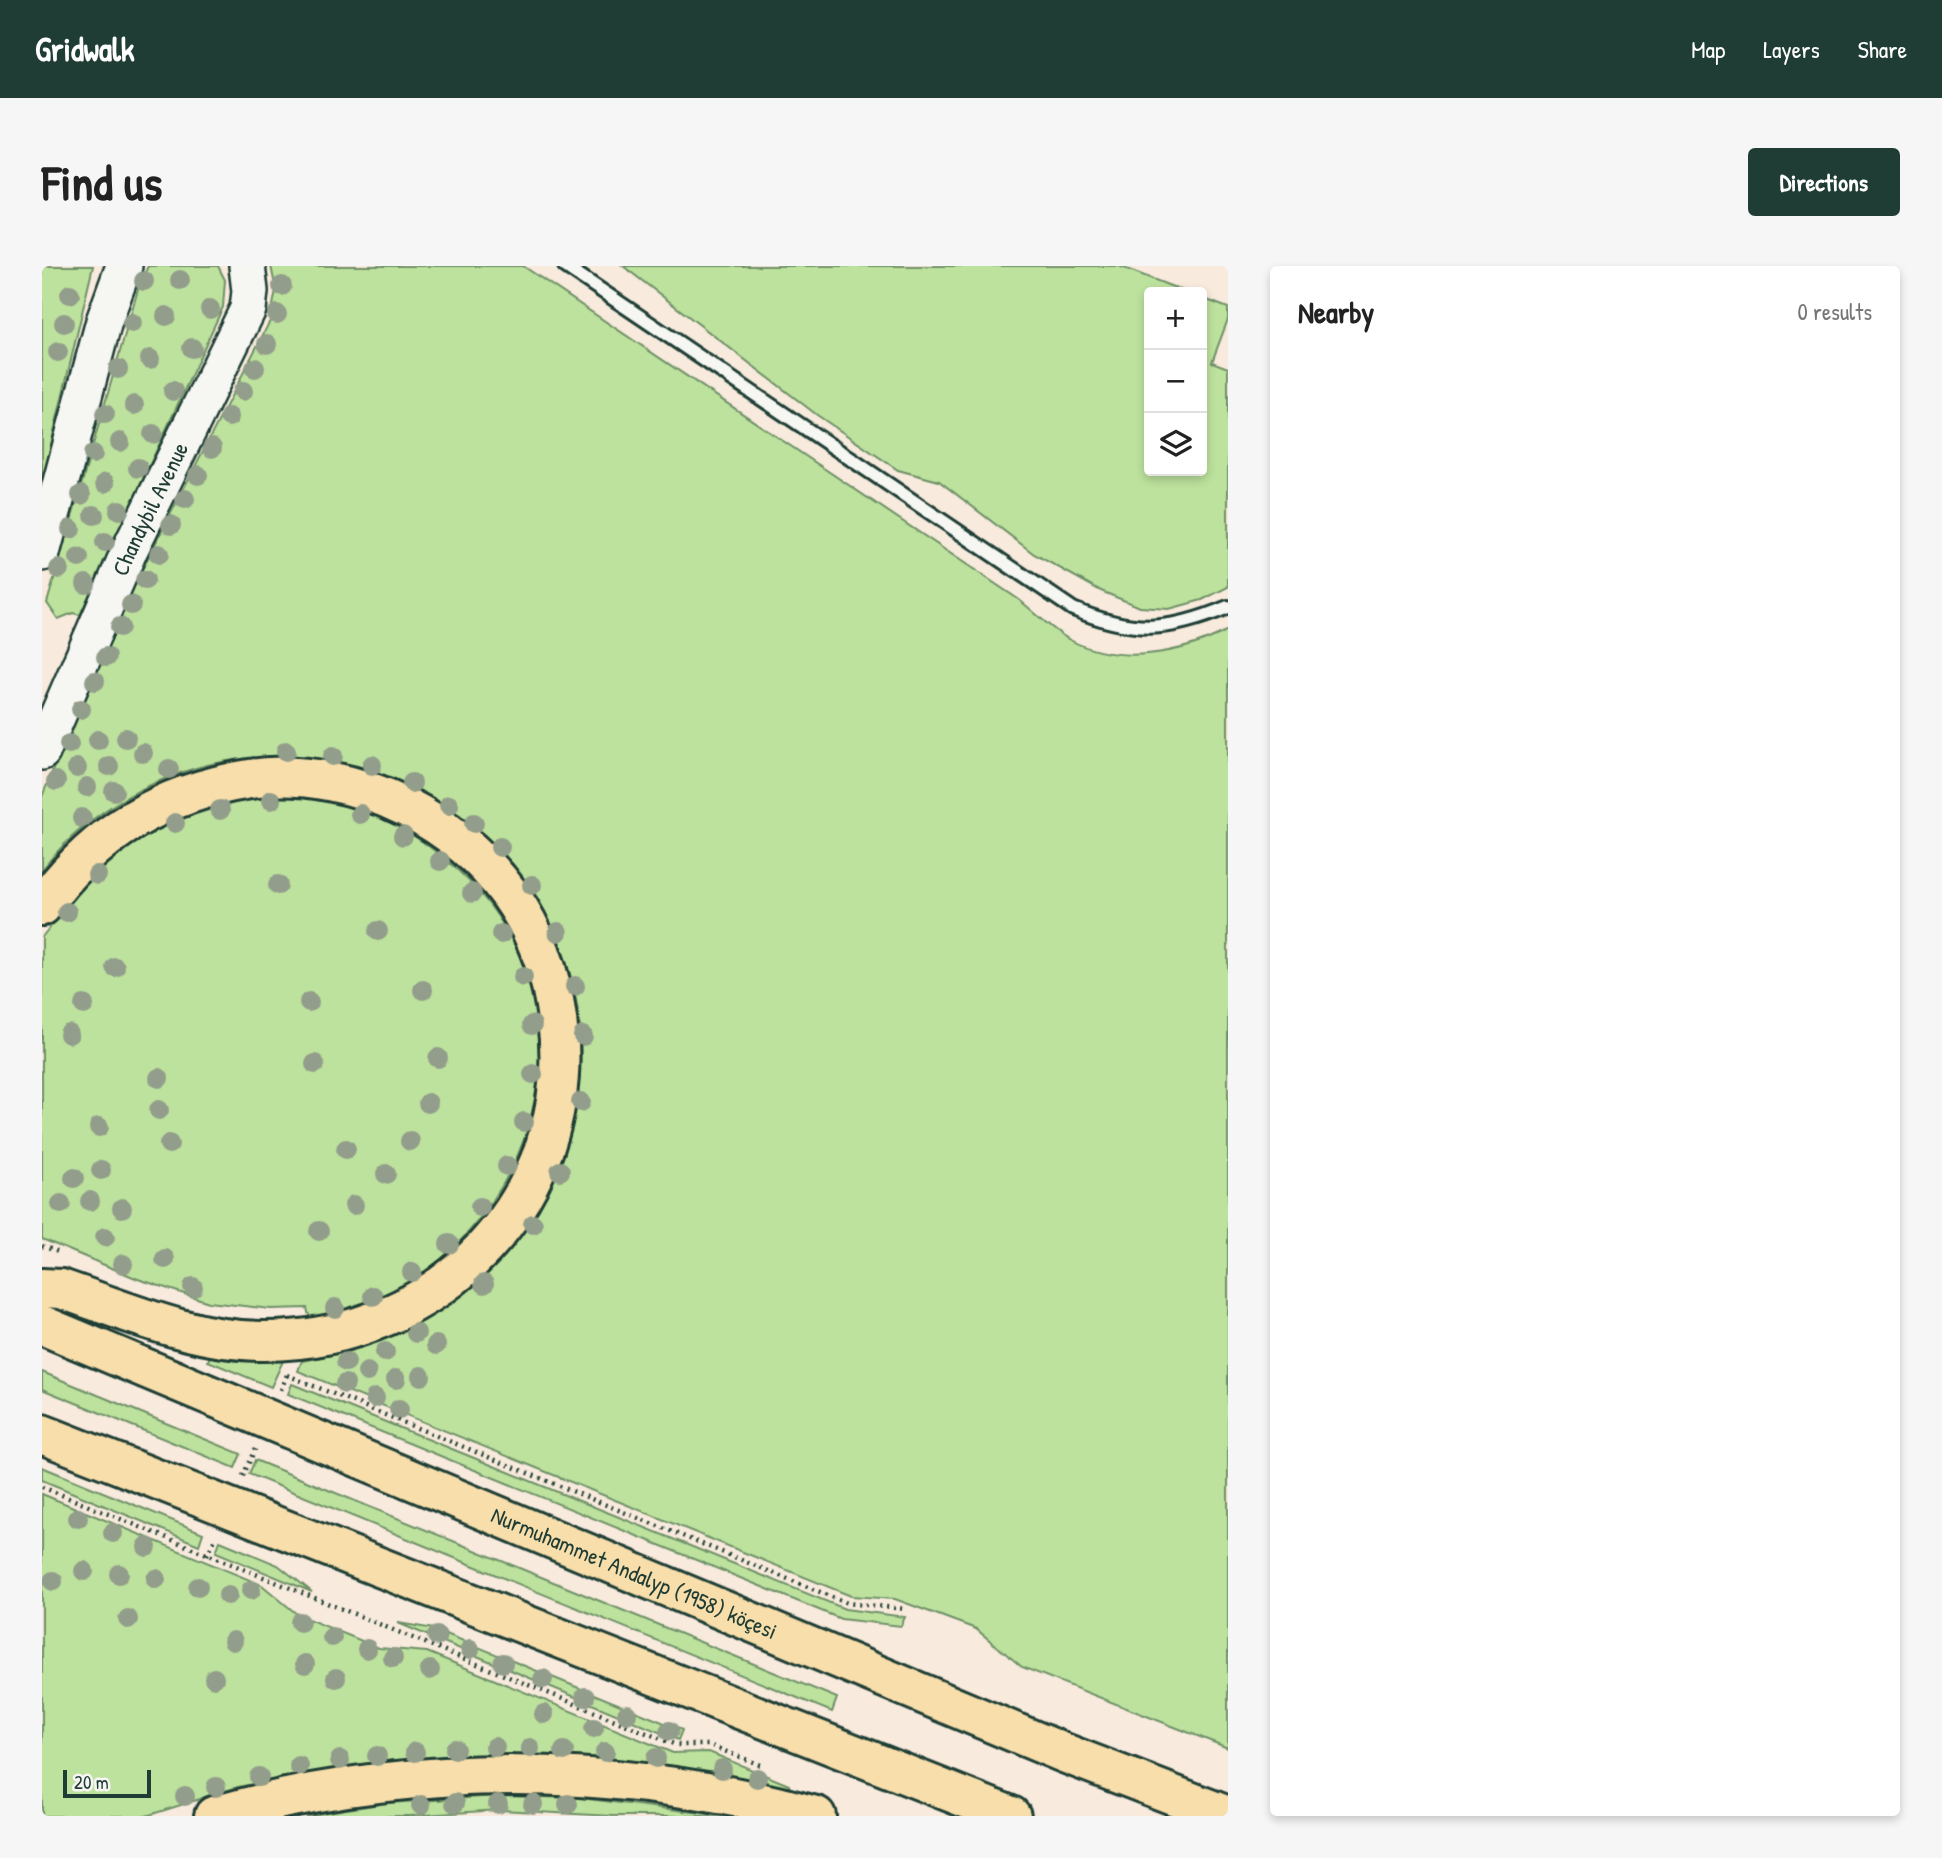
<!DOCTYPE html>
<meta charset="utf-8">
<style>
body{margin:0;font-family:"Patrick Hand",sans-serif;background:#f6f6f6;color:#222}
.controls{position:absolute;right:21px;top:21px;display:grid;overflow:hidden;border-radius:7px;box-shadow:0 4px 10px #0003}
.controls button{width:63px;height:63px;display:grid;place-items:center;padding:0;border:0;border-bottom:2px solid #e0e0e0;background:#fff;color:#222;font:35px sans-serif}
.scale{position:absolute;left:21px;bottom:18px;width:88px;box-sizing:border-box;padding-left:7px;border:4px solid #1f3d34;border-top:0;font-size:19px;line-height:24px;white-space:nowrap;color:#1f3d34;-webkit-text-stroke:5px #f6f6f2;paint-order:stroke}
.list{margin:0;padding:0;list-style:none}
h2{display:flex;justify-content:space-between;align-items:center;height:91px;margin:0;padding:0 28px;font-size:30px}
h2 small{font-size:23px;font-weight:400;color:#767676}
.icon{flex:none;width:38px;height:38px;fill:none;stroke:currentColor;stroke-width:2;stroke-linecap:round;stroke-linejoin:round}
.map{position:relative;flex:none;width:1186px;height:1550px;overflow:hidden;border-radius:7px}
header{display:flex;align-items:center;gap:42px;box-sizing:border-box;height:98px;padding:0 35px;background:#1f3d34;color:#fff}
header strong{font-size:33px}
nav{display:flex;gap:38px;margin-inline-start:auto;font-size:24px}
.intro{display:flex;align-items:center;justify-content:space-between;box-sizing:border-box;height:168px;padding:0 42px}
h1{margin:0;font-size:49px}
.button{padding:18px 32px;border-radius:7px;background:#1f3d34;color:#fff;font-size:24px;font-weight:700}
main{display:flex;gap:42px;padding:0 42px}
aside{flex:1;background:#fff;border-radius:7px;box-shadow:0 4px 10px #0003}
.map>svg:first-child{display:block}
.green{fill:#bde29d;stroke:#6e9068;stroke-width:2}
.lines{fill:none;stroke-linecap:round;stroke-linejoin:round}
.service-casing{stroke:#1f3d34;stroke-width:18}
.secondary-casing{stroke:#1f3d34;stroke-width:40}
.primary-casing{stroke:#1f3d34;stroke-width:44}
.path{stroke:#1f3d34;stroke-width:4.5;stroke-dasharray:2 5;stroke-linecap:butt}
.service{stroke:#f6f6f2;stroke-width:12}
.secondary{stroke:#f6f6f2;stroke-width:35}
.primary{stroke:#f8deab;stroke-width:38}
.tree{fill:#929d8b}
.labels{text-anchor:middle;stroke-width:6;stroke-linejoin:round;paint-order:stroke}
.street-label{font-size:23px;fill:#1f3d34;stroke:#f6f6f2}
</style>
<header>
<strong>Gridwalk</strong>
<nav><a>Map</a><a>Layers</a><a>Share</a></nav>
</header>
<div class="intro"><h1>Find us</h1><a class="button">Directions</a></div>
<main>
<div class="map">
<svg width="1186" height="1550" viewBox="0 0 1186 1550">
<rect width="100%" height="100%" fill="#f8eadc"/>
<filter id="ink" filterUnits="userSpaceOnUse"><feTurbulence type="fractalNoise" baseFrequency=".0143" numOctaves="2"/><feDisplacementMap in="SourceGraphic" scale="14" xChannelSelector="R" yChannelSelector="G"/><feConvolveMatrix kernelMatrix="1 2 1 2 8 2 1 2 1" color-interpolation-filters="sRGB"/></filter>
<g filter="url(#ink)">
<g class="green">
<polygon points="0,0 51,0 0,217"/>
<polygon points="106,0 176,0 183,14 181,41 38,349 31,347 16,353 5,337 97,20"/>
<path d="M229,0h252l495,333c17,13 34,31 52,41 48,26 112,14 158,-10v1118l-206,-81 -46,-38 -81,-30 -44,-3 -553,-225 4,-10c280,-47 386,-386 144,-554 -60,-41 -133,-57 -205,-48 -76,9 -152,50 -199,111v-73l34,-85 43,-98 151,-293 6,-31z"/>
<polygon points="581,0 1077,0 1144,26 1107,26 1107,205 1160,205 1160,32 1186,42 1186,53 1170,96 1186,102 1186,321 1160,334 1127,343 1098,341 1059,325 992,288 897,215 856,204 775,149"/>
<path d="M218,529c33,1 64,1 95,12 34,11 64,30 91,53 159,131 102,362 -75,444 -18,8 -42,11 -61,16l-3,-12 -36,1 -62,-7 -71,-23 -96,-40v-302l58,-73 52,-37 55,-22z"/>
<polygon points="168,1090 241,1095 229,1121 166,1095"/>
<polygon points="0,1106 199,1188 193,1202 0,1123"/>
<polygon points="250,1118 803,1343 863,1351 859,1360 799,1353 246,1128"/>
<polygon points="213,1194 795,1432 790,1446 207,1208"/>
<polygon points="0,1201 161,1267 157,1279 0,1214"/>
<polygon points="0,1228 220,1319 256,1349 337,1382 385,1386 631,1487 667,1486 747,1519 748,1523 639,1501 598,1496 519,1490 434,1489 347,1495 264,1507 196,1521 104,1550 0,1550"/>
<polygon points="178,1275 236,1299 270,1326 174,1286"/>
<polygon points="356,1357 392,1363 640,1464 636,1474"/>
<polygon points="456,1530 538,1532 683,1550 571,1550 456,1544 368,1550 257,1550 346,1537"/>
</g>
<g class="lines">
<defs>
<path id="service" d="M523,0l508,343c60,25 96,23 155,-2"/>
<g id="secondary">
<polyline points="0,287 62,55 82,0"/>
<path id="s1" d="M0,486l88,-203 118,-240 2,-18 -3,-25"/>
</g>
<g id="primary">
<path d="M0,640c52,-73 120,-113 208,-127 52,-8 110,5 156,28 86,44 139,117 151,212 23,178 -118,323 -294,322 -70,0 -137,-30 -202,-52l-19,-1"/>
<path id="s2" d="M0,1059l1022,428 164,63"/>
<polyline points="0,1168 969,1550"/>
<path d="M172,1550c197,-56 405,-53 602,0"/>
</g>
</defs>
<use href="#service" class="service-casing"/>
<use href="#secondary" class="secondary-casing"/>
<use href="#primary" class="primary-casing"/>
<g class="path">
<polyline points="0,980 19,987"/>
<polyline points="245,1109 805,1337 864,1343"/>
<polyline points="239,1124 246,1106"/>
<polyline points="201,1210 213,1183"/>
<polyline points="0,1221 634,1479 667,1479 721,1500"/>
<polyline points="165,1289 173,1273"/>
</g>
<use href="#service" class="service"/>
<use href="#secondary" class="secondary"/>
<use href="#primary" class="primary"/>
</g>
<g class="tree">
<circle cx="138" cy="14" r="10"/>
<circle cx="102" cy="15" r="10"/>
<circle cx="240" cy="20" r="10"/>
<circle cx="28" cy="28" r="10"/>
<circle cx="168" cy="43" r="10"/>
<circle cx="235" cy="48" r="10"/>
<circle cx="124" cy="50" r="10"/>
<circle cx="22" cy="57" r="10"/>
<circle cx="90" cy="57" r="10"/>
<circle cx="225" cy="78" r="10"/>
<circle cx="150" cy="82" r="10"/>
<circle cx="16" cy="86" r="10"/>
<circle cx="108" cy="93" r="10"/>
<circle cx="213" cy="102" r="10"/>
<circle cx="76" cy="103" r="10"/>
<circle cx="131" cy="125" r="10"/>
<circle cx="201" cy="125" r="10"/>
<circle cx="92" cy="139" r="10"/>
<circle cx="63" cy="148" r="10"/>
<circle cx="187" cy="151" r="10"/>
<circle cx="111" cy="168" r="10"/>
<circle cx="78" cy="176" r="10"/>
<circle cx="170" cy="182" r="10"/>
<circle cx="51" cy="188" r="10"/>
<circle cx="96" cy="202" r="10"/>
<circle cx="156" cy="209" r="10"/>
<circle cx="63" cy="217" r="10"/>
<circle cx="39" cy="229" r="10"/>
<circle cx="143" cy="233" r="10"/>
<circle cx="77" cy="244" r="10"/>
<circle cx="52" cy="249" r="10"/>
<circle cx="129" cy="259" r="10"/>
<circle cx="29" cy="263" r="10"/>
<circle cx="63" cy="276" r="10"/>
<circle cx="117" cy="288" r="10"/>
<circle cx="37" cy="292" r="10"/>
<circle cx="17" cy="303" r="10"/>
<circle cx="103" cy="314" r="10"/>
<circle cx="44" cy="318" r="10"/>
<circle cx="89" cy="339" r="10"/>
<circle cx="78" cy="361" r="10"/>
<circle cx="64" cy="391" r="10"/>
<circle cx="53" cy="415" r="10"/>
<circle cx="39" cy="443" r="10"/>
<circle cx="84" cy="472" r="10"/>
<circle cx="56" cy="474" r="10"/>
<circle cx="27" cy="478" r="10"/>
<circle cx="244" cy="485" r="10"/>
<circle cx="101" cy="487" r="10"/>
<circle cx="291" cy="490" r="10"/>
<circle cx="330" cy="499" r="10"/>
<circle cx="67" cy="500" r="10"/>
<circle cx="35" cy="502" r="10"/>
<circle cx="127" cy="503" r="10"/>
<circle cx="14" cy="515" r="10"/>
<circle cx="370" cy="517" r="10"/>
<circle cx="45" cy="521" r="10"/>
<circle cx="72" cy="525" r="10"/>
<circle cx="229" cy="534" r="10"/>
<circle cx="407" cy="539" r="10"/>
<circle cx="178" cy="544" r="10"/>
<circle cx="318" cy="548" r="10"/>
<circle cx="40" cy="552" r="10"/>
<circle cx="133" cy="557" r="10"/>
<circle cx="432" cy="557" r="10"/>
<circle cx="361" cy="570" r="10"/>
<circle cx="458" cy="581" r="10"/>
<circle cx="398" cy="595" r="10"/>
<circle cx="55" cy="609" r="10"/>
<circle cx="236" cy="619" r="10"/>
<circle cx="490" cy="619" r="10"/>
<circle cx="430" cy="627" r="10"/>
<circle cx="25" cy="646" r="10"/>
<circle cx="336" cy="665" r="10"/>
<circle cx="516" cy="666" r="10"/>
<circle cx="459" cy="668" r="10"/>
<circle cx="73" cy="701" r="10"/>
<circle cx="481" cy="711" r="10"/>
<circle cx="533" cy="720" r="10"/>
<circle cx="381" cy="724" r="10"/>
<circle cx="267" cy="736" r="10"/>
<circle cx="42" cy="739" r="10"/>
<circle cx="490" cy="759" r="10"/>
<circle cx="27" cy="768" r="10"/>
<circle cx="541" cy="770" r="10"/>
<circle cx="396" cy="792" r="10"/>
<circle cx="273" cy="798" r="10"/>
<circle cx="491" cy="808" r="10"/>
<circle cx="117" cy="812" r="10"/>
<circle cx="539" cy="836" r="10"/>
<circle cx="386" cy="837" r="10"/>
<circle cx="117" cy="844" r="10"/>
<circle cx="482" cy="856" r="10"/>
<circle cx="57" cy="861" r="10"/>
<circle cx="368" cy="875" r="10"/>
<circle cx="127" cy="878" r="10"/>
<circle cx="304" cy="883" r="10"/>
<circle cx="465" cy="900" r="10"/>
<circle cx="59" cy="904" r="10"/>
<circle cx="518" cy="905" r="10"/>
<circle cx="344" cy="908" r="10"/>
<circle cx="32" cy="912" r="10"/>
<circle cx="48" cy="935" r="10"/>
<circle cx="19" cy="938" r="10"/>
<circle cx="312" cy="939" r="10"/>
<circle cx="438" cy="941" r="10"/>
<circle cx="80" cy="942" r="10"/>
<circle cx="491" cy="958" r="10"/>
<circle cx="277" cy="965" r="10"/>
<circle cx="63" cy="971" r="10"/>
<circle cx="407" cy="978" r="10"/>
<circle cx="123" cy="993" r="10"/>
<circle cx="81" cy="998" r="10"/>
<circle cx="370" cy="1006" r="10"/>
<circle cx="442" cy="1018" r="10"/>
<circle cx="151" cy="1021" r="10"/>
<circle cx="331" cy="1030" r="10"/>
<circle cx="293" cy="1042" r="10"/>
<circle cx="374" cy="1067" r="10"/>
<circle cx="394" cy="1079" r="10"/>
<circle cx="343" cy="1086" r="10"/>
<circle cx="304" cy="1096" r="10"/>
<circle cx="325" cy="1106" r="10"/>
<circle cx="379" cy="1110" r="10"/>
<circle cx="354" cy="1113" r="10"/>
<circle cx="303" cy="1118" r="10"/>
<circle cx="333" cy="1132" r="10"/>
<circle cx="357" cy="1143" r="10"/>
<circle cx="36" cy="1252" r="10"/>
<circle cx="71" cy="1267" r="10"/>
<circle cx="105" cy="1281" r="10"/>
<circle cx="42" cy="1305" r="10"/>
<circle cx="77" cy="1308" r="10"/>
<circle cx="114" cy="1313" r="10"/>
<circle cx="11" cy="1315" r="10"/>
<circle cx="156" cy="1321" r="10"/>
<circle cx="209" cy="1324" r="10"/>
<circle cx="186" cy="1329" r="10"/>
<circle cx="86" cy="1353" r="10"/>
<circle cx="258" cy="1356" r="10"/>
<circle cx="395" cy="1370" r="10"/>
<circle cx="290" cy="1371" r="10"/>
<circle cx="191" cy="1375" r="10"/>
<circle cx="325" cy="1383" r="10"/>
<circle cx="428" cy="1383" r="10"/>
<circle cx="351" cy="1392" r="10"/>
<circle cx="461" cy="1397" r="10"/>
<circle cx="263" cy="1398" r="10"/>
<circle cx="388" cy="1404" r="10"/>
<circle cx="172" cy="1412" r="10"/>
<circle cx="294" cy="1412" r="10"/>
<circle cx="501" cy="1413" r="10"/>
<circle cx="543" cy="1431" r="10"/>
<circle cx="502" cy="1448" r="10"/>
<circle cx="585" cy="1448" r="10"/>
<circle cx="552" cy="1462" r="10"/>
<circle cx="627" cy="1465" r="10"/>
<circle cx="453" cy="1481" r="10"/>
<circle cx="488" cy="1482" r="10"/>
<circle cx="413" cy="1483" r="10"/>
<circle cx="522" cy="1485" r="10"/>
<circle cx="373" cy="1486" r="10"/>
<circle cx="563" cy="1486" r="10"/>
<circle cx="335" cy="1490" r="10"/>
<circle cx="614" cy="1492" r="10"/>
<circle cx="298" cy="1494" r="10"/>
<circle cx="257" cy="1500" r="10"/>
<circle cx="680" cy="1503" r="10"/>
<circle cx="217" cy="1511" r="10"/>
<circle cx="715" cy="1512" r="10"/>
<circle cx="174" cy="1521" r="10"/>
<circle cx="143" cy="1530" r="10"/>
<circle cx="413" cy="1537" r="10"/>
<circle cx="456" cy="1538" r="10"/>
<circle cx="491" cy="1538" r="10"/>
<circle cx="526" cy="1538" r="10"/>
<circle cx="379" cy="1539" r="10"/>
</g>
</g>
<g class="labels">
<g class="street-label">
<text dy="8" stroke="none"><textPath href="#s1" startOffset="266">Chandybil Avenue</textPath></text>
<text dy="8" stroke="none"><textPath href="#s2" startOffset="642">Nurmuhammet Andalyp (1958) köçesi</textPath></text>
</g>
</g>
</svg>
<div class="controls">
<button>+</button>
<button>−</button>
<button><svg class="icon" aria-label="layers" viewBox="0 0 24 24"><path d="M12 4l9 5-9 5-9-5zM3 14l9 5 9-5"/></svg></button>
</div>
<div class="scale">20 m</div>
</div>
<aside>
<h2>Nearby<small>0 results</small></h2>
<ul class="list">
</ul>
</aside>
</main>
